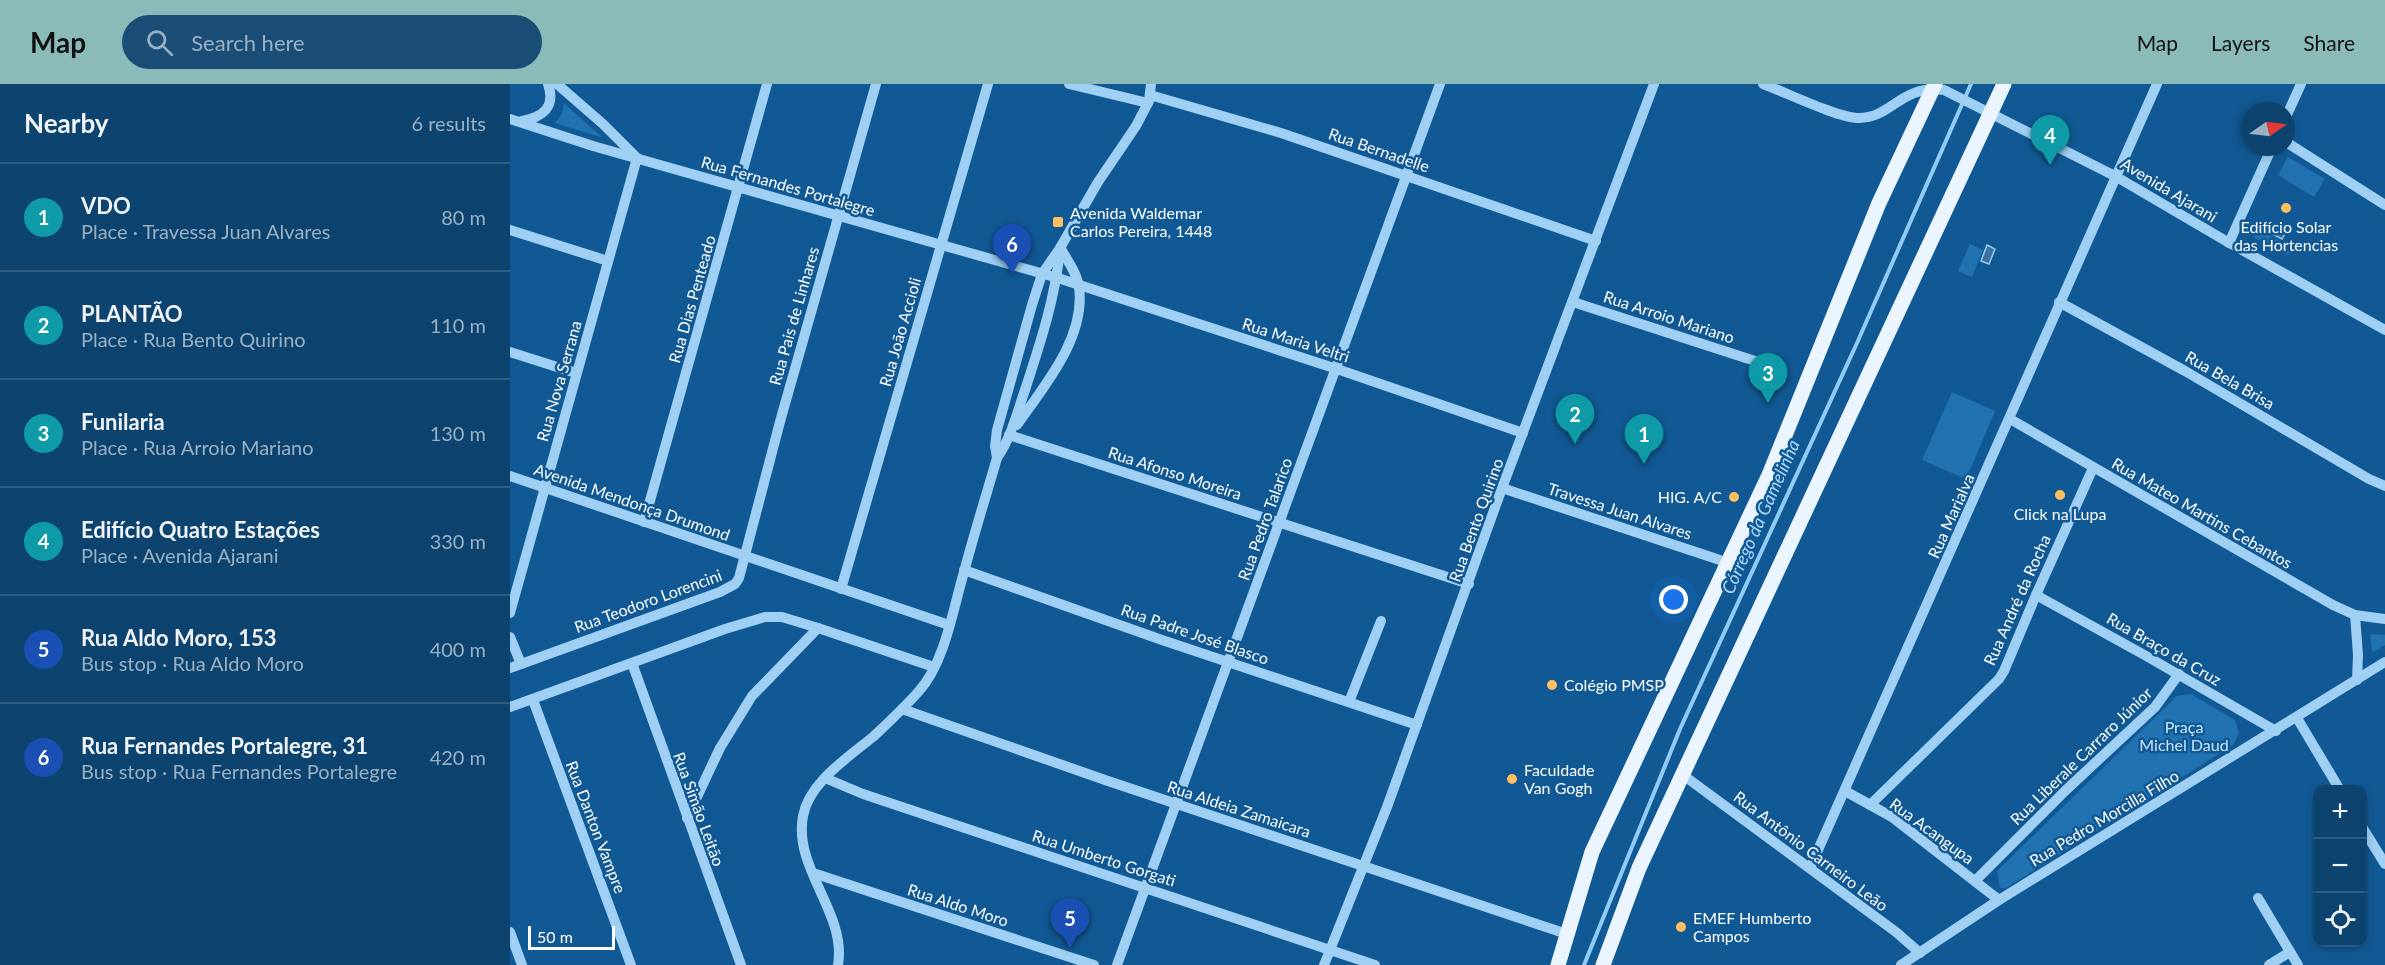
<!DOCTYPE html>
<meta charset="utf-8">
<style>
body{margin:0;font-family:Lato,sans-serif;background:#1b4e77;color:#f1f3f6}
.controls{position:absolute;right:18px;bottom:18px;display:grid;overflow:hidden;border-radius:12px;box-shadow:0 3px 9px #0003}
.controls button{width:54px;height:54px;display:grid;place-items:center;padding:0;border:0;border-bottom:2px solid #2d5c82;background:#0d436f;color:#f1f3f6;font:30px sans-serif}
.compass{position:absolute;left:1731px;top:18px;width:54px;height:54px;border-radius:50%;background:#0d436f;box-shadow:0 3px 9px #0003;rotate:76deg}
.scale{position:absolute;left:18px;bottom:15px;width:87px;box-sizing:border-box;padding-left:6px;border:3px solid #fff;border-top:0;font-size:16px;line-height:21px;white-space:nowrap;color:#fff;-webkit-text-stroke:4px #115994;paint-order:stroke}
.you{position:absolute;left:1164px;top:516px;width:21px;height:21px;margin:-15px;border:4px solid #fff;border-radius:50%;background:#1a73e8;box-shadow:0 0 0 9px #1a73e833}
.badge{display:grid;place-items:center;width:39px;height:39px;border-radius:50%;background:#8bbbb9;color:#fff;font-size:20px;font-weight:700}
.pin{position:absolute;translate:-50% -50px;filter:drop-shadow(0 2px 3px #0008)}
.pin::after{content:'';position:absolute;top:32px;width:21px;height:18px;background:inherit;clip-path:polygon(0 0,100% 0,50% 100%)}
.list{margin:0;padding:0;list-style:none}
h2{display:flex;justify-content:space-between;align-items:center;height:78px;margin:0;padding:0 24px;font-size:26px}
h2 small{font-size:20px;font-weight:400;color:#9ab0c3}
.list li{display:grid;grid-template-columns:39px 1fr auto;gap:18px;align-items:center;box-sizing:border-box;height:108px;padding:0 24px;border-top:2px solid #2d5c82}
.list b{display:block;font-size:22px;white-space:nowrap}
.list p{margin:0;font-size:20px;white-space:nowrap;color:#9ab0c3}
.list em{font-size:20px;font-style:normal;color:#9ab0c3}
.icon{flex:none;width:33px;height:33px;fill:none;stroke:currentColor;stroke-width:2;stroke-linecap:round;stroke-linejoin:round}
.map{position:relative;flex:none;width:1875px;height:881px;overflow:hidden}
header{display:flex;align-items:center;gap:36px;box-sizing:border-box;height:84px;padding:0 30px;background:#8bbbb9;color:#111}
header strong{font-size:28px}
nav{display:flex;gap:33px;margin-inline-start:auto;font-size:21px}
.search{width:420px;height:54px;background:#1b4e77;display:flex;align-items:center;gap:15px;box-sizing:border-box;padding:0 21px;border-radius:33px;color:#9ab0c3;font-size:22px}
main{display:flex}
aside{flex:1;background:#0d436f}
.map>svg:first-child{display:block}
.green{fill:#2072b1}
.water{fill:#3e719c;stroke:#91ccf6;stroke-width:1.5}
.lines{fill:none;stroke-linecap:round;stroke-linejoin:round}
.stream{stroke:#91ccf6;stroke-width:4}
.minor{stroke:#9fcff3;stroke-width:10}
.major{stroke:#ebf5ff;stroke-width:15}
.poi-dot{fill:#ffbf61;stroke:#115994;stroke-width:2}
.labels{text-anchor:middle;stroke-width:5;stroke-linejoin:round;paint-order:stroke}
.street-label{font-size:16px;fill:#fff;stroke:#115994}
.poi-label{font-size:16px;fill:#fff;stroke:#115994;text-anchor:start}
.park-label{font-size:16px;fill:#c7e6fd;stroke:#115994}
.water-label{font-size:18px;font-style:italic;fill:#abd8fa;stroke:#115994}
</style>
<header>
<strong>Map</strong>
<div class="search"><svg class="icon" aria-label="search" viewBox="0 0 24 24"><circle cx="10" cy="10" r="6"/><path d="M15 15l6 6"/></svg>Search here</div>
<nav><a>Map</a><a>Layers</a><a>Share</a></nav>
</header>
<main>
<aside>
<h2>Nearby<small>6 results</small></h2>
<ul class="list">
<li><span class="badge" style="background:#0f9aa8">1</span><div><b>VDO</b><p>Place · Travessa Juan Alvares</p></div><em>80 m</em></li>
<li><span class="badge" style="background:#0f9aa8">2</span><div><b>PLANTÃO</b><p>Place · Rua Bento Quirino</p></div><em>110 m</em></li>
<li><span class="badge" style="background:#0f9aa8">3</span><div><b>Funilaria</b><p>Place · Rua Arroio Mariano</p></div><em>130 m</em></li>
<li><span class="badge" style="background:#0f9aa8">4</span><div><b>Edifício Quatro Estações</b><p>Place · Avenida Ajarani</p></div><em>330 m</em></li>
<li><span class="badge" style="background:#1a4fb4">5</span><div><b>Rua Aldo Moro, 153</b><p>Bus stop · Rua Aldo Moro</p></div><em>400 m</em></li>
<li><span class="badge" style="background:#1a4fb4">6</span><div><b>Rua Fernandes Portalegre, 31</b><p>Bus stop · Rua Fernandes Portalegre</p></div><em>420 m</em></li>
</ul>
</aside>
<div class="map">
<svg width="1875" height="881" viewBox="0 0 1875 881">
<rect width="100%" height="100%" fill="#115994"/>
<g class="green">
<polygon points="54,19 58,23 93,54 45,39 52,30"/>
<polygon points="1778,73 1815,95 1804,113 1768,91"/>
<polygon points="1740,140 1782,164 1778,171 1744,153"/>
<polygon points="1460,160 1473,166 1462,193 1448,187"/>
<polygon points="1442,308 1485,327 1456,395 1412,376"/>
<polygon points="1860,550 1875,551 1875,561 1862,569"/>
<polygon points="1681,610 1725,636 1729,649 1723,661 1496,804 1490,804 1487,787 1667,612"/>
</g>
<g class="water">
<polygon points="1757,137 1776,148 1772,155 1753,145"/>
<polygon points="1477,161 1485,165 1479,180 1471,177"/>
</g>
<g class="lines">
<polyline class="stream" points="1074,881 1170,645 1347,259 1461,0"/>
<g class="minor">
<polyline points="47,0 93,40 127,74"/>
<polyline points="559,0 638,19"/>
<path d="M1253,0c22,8 75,34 96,34 33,0 42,-34 85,-28l171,86 111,65 159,89"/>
<polyline points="640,11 771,49 1086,157"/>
<polyline points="1776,33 1791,0"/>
<polyline points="0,35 83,62 548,194 827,285 1013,349"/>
<path d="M12,37c21,-4 34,-14 26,-37"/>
<polyline points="1776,58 1875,121"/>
<polyline points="0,146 98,177"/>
<polyline points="1719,159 1762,63"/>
<polyline points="1063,218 1245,277"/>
<polyline points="1549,218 1675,287 1859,395 1875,402"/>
<polyline points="0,268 66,289"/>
<polyline points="1500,335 1823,521 1845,531 1875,535"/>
<path d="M507,341c27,-39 69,-87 62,-138 -2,-14 -12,-27 -18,-38"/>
<polyline points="499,351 959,500"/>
<polyline points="487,374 485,362 487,346 522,221 532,190 550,164 588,98 626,42 639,17 641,0"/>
<polyline points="0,392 439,541"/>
<polyline points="992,404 1219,479"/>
<polyline points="134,438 257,0"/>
<polyline points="454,486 652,556 907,641"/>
<polyline points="331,505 478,0"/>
<polyline points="1526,511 1638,573 1766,647"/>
<polyline points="0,529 127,74"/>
<polyline points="1845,531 1848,571 1847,596"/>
<polyline points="0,553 11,580"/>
<polyline points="122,579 231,881"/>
<polyline points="0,584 210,508 225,500 229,494 271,334 366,0"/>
<polyline points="23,616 121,881"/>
<polyline points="839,618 871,537"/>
<polyline points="0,623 215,545 255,533 272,533 308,544 424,583"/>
<polyline points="392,625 598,697 1057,850"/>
<polyline points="1787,634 1830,706"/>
<polyline points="1173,691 1386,848 1410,869"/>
<polyline points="315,694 353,710 865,881"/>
<polyline points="1335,707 1382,733 1489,816"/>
<polyline points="1360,721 1489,595 1494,587 1526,511 1583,384"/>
<polyline points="177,734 210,664 242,612 308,544"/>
<polyline points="1852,743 1875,780"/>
<polyline points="1300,784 1647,0"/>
<polyline points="303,789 584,881"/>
<polyline points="1465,797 1556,706 1645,623 1669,590"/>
<polyline points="1748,814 1788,881"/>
<polyline points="0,848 12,881"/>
<path d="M328,881c9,-52 -45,-96 -35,-149 6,-34 46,-59 71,-80 15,-14 31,-29 45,-45 26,-29 34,-82 45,-119 10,-38 22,-76 33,-114 14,-20 20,-45 28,-68 15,-46 31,-94 35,-142"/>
<polyline points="607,881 930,0"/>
<polyline points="814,881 877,723 992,404 1144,0"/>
<polyline points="1391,881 1489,816 1875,578"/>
<polyline points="1759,881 1780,868"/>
</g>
<g class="major">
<polyline points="1048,881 1082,768 1259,391 1369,119 1425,0"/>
<polyline points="1093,881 1129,784 1494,0"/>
</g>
</g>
<g class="poi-dot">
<circle cx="1776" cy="124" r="6"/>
<rect x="542" y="132" width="12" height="12" rx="3"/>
<circle cx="1550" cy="411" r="6"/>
<circle cx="1224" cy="413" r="6"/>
<circle cx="1042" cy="601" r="6"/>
<circle cx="1002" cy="695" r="6"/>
<circle cx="1171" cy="843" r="6"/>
</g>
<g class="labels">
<g class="street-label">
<text transform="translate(869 66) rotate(19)" y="6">Rua Bernadelle</text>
<text transform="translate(278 102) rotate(16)" y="6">Rua Fernandes Portalegre</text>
<text transform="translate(1659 106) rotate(31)" y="6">Avenida Ajarani</text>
<text transform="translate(182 215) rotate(-74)" y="6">Rua Dias Penteado</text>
<text transform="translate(284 232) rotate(-74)" y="6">Rua Pais de Linhares</text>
<text transform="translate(1159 233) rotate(18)" y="6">Rua Arroio Mariano</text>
<text transform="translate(390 248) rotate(-74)" y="6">Rua João Accioli</text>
<text transform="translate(786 256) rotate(18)" y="6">Rua Maria Veltri</text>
<text transform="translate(1720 296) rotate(30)" y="6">Rua Bela Brisa</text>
<text transform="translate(49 297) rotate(-74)" y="6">Rua Nova Serrana</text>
<text transform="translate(665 389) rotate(18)" y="6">Rua Afonso Moreira</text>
<text transform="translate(122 418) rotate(19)" y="6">Avenida Mendonça Drumond</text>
<text transform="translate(1110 427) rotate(18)" y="6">Travessa Juan Alvares</text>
<text transform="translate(1692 429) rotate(30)" y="6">Rua Mateo Martins Cebantos</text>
<text transform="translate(1441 432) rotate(-66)" y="6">Rua Marialva</text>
<text transform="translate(755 435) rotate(-70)" y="6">Rua Pedro Talarico</text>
<text transform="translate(966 436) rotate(-70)" y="6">Rua Bento Quirino</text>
<text transform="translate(1507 516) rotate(-66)" y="6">Rua André da Rocha</text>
<text transform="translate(138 517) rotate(-20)" y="6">Rua Teodoro Lorencini</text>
<text transform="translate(685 550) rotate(19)" y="6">Rua Padre José Blasco</text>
<text transform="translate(1654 565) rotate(30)" y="6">Rua Braço da Cruz</text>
<text transform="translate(1571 672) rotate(-44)" y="6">Rua Liberale Carraro Júnior</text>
<text transform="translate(189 725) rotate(70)" y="6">Rua Simão Leitão</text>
<text transform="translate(729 725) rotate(18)" y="6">Rua Aldeia Zamaicara</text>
<text transform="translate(1594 734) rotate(-31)" y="6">Rua Pedro Morcilla Filho</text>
<text transform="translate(86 743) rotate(69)" y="6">Rua Danton Vampre</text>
<text transform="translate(1422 747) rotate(36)" y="6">Rua Acangupa</text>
<text transform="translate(1301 767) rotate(37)" y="6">Rua Antônio Carneiro Leão</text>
<text transform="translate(594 774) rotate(18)" y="6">Rua Umberto Gorgati</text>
<text transform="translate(448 821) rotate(18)" y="6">Rua Aldo Moro</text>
</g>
<g class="poi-label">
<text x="560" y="135">Avenida Waldemar<tspan x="560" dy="18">Carlos Pereira, 1448</tspan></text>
<text x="1776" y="149" text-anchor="middle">Edifício Solar<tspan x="1776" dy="18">das Hortencias</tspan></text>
<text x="1212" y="419" text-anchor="end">HIG. A/C</text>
<text x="1550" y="436" text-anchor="middle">Click na Lupa</text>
<text x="1054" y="607">Colégio PMSP</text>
<text x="1014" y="692">Faculdade<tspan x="1014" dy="18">Van Gogh</tspan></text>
<text x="1183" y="840">EMEF Humberto<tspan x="1183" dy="18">Campos</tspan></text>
</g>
<g class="park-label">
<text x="1674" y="649">Praça<tspan x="1674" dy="18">Michel Daud</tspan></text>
</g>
<g class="water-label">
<text transform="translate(1251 433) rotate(-66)" y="6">Córrego da Gamelinha</text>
</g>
</g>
</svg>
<div class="controls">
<button>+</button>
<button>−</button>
<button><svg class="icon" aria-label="locate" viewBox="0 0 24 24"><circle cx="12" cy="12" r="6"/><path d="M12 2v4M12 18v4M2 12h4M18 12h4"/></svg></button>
</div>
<svg class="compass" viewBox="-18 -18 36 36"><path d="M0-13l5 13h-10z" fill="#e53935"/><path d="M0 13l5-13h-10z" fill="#9ab0c3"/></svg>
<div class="scale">50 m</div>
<div class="you"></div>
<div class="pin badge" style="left:1134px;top:380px;background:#0f9aa8">1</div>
<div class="pin badge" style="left:1065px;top:360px;background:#0f9aa8">2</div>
<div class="pin badge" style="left:1258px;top:319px;background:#0f9aa8">3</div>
<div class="pin badge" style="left:1540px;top:81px;background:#0f9aa8">4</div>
<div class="pin badge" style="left:560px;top:864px;background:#1a4fb4">5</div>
<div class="pin badge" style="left:502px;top:190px;background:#1a4fb4">6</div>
</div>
</main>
